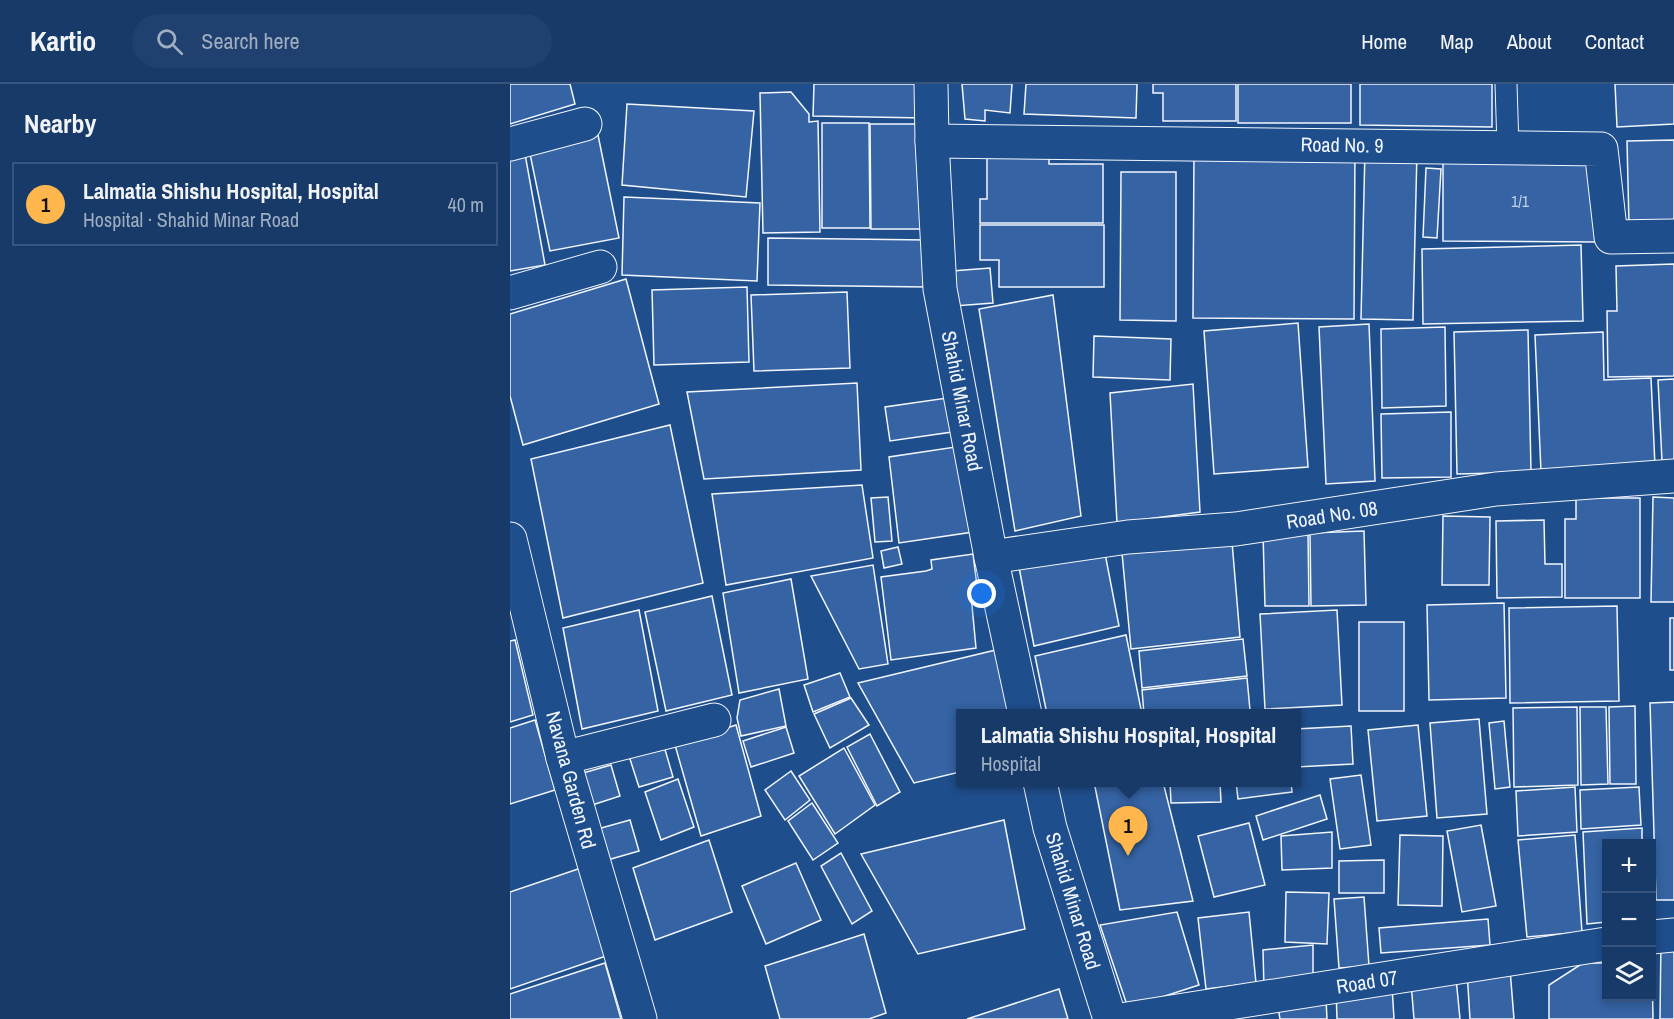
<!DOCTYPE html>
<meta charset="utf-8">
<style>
body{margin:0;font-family:"Archivo Narrow",sans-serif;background:#20416f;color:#f1f3f6}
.controls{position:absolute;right:18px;bottom:18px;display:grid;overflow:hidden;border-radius:0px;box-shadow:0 3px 9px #0003}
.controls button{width:54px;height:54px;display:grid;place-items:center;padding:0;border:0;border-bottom:2px solid #36547d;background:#173a69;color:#f1f3f6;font:30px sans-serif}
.you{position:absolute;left:472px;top:510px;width:21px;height:21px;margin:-15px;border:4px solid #fff;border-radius:50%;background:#1a73e8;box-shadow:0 0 0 9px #1a73e833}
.badge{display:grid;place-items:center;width:39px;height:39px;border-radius:50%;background:#ffb74d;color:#111;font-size:20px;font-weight:700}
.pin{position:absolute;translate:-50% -50px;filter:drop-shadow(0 2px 3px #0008)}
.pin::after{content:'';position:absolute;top:32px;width:21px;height:18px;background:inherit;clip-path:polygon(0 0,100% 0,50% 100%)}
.popup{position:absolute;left:446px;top:625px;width:345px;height:78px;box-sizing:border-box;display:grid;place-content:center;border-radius:0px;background:#173a69;filter:drop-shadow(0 2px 4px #0005);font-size:20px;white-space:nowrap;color:#9eadc0}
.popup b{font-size:22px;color:#f1f3f6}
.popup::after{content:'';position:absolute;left:50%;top:100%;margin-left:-12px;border:12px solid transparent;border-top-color:#173a69}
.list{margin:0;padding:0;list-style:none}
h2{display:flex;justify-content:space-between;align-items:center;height:78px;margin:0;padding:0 24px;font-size:26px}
h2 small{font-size:20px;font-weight:400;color:#9eadc0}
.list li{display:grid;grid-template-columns:39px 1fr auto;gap:18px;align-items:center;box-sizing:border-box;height:84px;margin:0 12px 12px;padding:0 12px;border:2px solid #36547d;border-radius:0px}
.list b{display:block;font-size:22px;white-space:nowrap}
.list p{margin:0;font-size:20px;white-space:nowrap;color:#9eadc0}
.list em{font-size:20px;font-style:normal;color:#9eadc0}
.icon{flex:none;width:33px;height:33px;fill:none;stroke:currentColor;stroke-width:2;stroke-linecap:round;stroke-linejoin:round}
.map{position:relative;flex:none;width:1164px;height:935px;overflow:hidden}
header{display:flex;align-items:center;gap:36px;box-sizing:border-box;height:84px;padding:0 30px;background:#173a69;border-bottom:2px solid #36547d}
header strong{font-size:28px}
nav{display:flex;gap:33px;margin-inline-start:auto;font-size:21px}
.search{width:420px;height:54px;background:#20416f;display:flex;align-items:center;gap:15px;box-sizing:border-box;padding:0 21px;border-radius:33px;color:#9eadc0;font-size:22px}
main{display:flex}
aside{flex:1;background:#173a69}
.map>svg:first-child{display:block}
.building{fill:#3563a3;stroke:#f2f6ff;stroke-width:1.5}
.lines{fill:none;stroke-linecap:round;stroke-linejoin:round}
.lane-casing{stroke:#f2f6ff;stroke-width:23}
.street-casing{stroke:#f2f6ff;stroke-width:35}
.lane{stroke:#1f4e8c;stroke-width:21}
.street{stroke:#1f4e8c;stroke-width:33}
.labels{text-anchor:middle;stroke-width:4.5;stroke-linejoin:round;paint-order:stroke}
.number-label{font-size:16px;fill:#c3d1e8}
.street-label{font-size:20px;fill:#f2f6ff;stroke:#1f4e8c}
</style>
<header>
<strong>Kartio</strong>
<div class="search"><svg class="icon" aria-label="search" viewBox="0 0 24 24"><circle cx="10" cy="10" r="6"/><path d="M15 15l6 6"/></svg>Search here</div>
<nav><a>Home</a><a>Map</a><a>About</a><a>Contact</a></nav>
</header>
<main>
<aside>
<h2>Nearby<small></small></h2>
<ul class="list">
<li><span class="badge">1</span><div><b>Lalmatia Shishu Hospital, Hospital</b><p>Hospital · Shahid Minar Road</p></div><em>40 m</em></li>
</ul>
</aside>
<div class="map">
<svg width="1164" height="935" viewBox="0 0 1164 935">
<rect width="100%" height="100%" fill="#1f4e8c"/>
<g class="building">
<polygon points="0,0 60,0 65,20 0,40"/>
<polygon points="304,0 415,0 415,34 303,32"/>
<polygon points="452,0 502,0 500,29 475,26 475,37 455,35"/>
<polygon points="516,0 627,0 626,34 514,30"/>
<polygon points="643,0 726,0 726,37 653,37 653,9 643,9"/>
<rect x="728" y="0" width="113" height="39"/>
<polygon points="850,0 982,0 982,43 850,41"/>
<polygon points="1105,0 1164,0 1164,40 1107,43"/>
<polygon points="281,8 299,30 299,38 308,37 310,148 253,149 250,9"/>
<polygon points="117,20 244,27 236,113 112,101"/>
<polygon points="312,39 359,39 360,144 312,144"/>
<polygon points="360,40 418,40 418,145 361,145"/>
<polygon points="88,51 109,154 40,167 19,65"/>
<polygon points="1164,56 1164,141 1119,142 1117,57"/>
<polygon points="684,62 845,62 844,235 683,234"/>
<polygon points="855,66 907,67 903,236 851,235"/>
<polygon points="15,70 35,181 0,187 0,72"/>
<polygon points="477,70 539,70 539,80 593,80 593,139 470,139 470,115 477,115"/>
<polygon points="933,78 1087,78 1087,158 933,157"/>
<polygon points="916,84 931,85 927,154 913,153"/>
<polygon points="611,88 666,88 666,237 610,236"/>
<polygon points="114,113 250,119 247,197 112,191"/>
<polygon points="470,141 594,141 594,203 489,203 489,176 470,176"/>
<polygon points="258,154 418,156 417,203 258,201"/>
<polygon points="1071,161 1073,237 913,240 912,165"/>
<polygon points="1164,180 1164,292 1098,293 1097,227 1107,227 1106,182"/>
<polygon points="480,184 483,219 444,222 442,187"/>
<polygon points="116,195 149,320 13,361 0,312 0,230"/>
<polygon points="237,203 239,278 144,281 142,206"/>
<polygon points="337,208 340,284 244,287 241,211"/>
<polygon points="543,211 571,432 505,447 469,225"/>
<polygon points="788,239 798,383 704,390 694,247"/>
<polygon points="859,240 865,397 816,400 809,243"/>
<polygon points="935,243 936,322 872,324 871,245"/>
<polygon points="1018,246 1021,388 947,390 944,248"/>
<polygon points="1093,248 1094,296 1141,294 1145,382 1031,388 1025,251"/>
<polygon points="584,252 661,255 660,296 583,293"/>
<polygon points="1164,295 1164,377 1152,377 1148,296"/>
<polygon points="347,299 351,386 194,395 177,308"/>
<polygon points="683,300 690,428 607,439 600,309"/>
<polygon points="437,314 442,348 380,357 375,323"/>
<polygon points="941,328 941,393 872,394 871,330"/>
<polygon points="160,341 193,499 53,534 21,375"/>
<polygon points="452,362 463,448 389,459 379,373"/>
<polygon points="352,401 363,474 216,501 202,410"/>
<polygon points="378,413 382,457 365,458 361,414"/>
<polygon points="1143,413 1164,414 1164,518 1141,518"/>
<polygon points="1066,414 1130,414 1130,514 1055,514 1055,435 1066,435"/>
<polygon points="933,432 980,433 979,501 932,501"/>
<polygon points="1034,436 1035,480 1052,480 1052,513 987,514 986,437"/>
<polygon points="854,447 856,521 801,522 800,449"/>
<polygon points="753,449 798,449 799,522 755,522"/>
<polygon points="722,458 730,553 621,565 612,469"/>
<polygon points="593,459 609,542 524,562 508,478"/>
<polygon points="388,463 392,480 374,484 371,467"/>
<polygon points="463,470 468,510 461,511 466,564 381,576 371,493 416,487 422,485 421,476"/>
<polygon points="363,481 378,580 349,585 301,492"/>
<polygon points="281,495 298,595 229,609 213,509"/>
<polygon points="202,512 222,611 156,627 135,528"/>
<polygon points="994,519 996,614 919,616 917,521"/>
<polygon points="1107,522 1109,617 1000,619 999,524"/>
<polygon points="129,526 148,627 72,645 53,544"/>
<polygon points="827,526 832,621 755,625 750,530"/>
<rect x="1160" y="534" width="4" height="52"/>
<rect x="849" y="538" width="45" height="89"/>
<polygon points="616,551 632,630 537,630 525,572"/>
<polygon points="733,555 737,592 632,604 629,567"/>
<polygon points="5,556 23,631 0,638 0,557"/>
<polygon points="490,565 503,630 450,630 450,688 404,699 348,599"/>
<polygon points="330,589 340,613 303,628 294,601"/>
<polygon points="737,594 740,626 707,630 634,630 632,606"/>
<polygon points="269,605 276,642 231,652 227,634 230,616"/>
<polygon points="341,614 359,641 320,664 304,630"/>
<polygon points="1164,618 1164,816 1146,816 1140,619"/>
<polygon points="1125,622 1126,700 1100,700 1099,623"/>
<polygon points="1067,623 1068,701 1004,703 1003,624"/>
<polygon points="1070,623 1096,623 1098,700 1071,701"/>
<polygon points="969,635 977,730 927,734 920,639"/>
<polygon points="25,636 45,706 0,720 0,644"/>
<polygon points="994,637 1000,703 985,705 979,639"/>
<polygon points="226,641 251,732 191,752 165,661"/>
<polygon points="908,641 917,732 867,737 858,646"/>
<polygon points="841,642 843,680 786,683 786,645"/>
<polygon points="276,643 284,669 241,683 233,657"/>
<polygon points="360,650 390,708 367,722 337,663"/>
<polygon points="154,662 163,693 129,703 119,672"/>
<polygon points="334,664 365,721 325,750 289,692"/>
<polygon points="101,681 110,712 76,723 66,691"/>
<polygon points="281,687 300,716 275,736 255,706"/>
<polygon points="851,691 861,761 830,765 820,695"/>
<polygon points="168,695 184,743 151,756 135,708"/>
<polygon points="584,698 653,698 683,817 610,826"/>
<polygon points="660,698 710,698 711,718 661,719"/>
<polygon points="726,698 781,698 782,708 728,715"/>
<polygon points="1065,703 1067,748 1008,752 1006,707"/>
<polygon points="1129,703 1131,741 1071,745 1070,706"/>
<polygon points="810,711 817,735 753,756 746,732"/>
<polygon points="302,719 328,759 303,776 278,737"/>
<polygon points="120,736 129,767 94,777 84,746"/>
<polygon points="494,736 515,845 408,870 351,770"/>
<polygon points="739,739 755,801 704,813 688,752"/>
<polygon points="971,741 986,822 952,828 937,747"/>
<polygon points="1132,744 1132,760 1096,760 1096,838 1077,840 1073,748"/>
<polygon points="822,748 822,784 772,786 771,752"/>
<polygon points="890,751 933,752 932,822 888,821"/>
<polygon points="1065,751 1072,848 1017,853 1008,756"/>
<polygon points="199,756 222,828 145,856 123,784"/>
<polygon points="331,769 362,827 342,840 311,782"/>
<polygon points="874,776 874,809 829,809 829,777"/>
<polygon points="286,779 311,836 256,860 232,802"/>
<polygon points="71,784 96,872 0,905 0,808"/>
<polygon points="776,808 819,809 817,860 775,858"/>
<polygon points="854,813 859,882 829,884 824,815"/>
<polygon points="667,828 689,901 618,924 590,841"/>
<polygon points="739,828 746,899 696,905 688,834"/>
<polygon points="978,835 980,861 871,869 869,844"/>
<polygon points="354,850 376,929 359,935 270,935 255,882"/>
<polygon points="1151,854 1164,854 1164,935 1150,935"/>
<polygon points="803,861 803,904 754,905 753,866"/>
<polygon points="1142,878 1143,935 1039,935 1039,901 1073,879 1096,879 1096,912 1142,912"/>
<polygon points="95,879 111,935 0,935 0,910"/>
<polygon points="1000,885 1004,935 960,935 957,887"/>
<polygon points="946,894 950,935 904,935 901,899"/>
<polygon points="882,902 884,935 827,935 826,905"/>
<polygon points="549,905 558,935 457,935"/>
<polygon points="816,915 817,935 770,935 767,918"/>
</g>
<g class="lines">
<defs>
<polyline id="lane" points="996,0 998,63"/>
<g id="street">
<polyline points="421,0 422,57 430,205 481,473 515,630"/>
<polyline points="422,57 1091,65 1101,153 1164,152"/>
<polyline points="0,60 75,40"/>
<polyline points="0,209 90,183"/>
<polyline points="0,455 53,674 130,935"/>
<polyline points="481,473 618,453 726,445 986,405 1164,392"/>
<polyline points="53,674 204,636"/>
<polyline points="530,698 540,744 600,935"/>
<polyline points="1142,853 1164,851"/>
<polyline points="617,935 1096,860"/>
</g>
</defs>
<use href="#lane" class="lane-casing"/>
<use href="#street" class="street-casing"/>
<use href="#lane" class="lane"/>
<use href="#street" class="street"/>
</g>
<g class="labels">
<g class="number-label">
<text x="1010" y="123">1/1</text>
</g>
<g class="street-label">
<text transform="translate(832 61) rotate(1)" y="7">Road No. 9</text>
<text transform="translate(452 317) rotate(79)" y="7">Shahid Minar Road</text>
<text transform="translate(822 431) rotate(-9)" y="7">Road No. 08</text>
<text transform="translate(61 696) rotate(75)" y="7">Navana Garden Rd</text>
<text transform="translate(563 817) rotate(73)" y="7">Shahid Minar Road</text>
<text transform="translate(857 898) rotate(-9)" y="7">Road 07</text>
</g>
</g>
</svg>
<div class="controls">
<button>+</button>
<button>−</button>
<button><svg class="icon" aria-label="layers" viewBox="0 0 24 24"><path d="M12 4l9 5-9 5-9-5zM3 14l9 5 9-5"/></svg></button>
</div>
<div class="you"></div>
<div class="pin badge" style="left:618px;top:772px">1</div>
<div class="popup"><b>Lalmatia Shishu Hospital, Hospital</b>Hospital</div>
</div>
</main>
